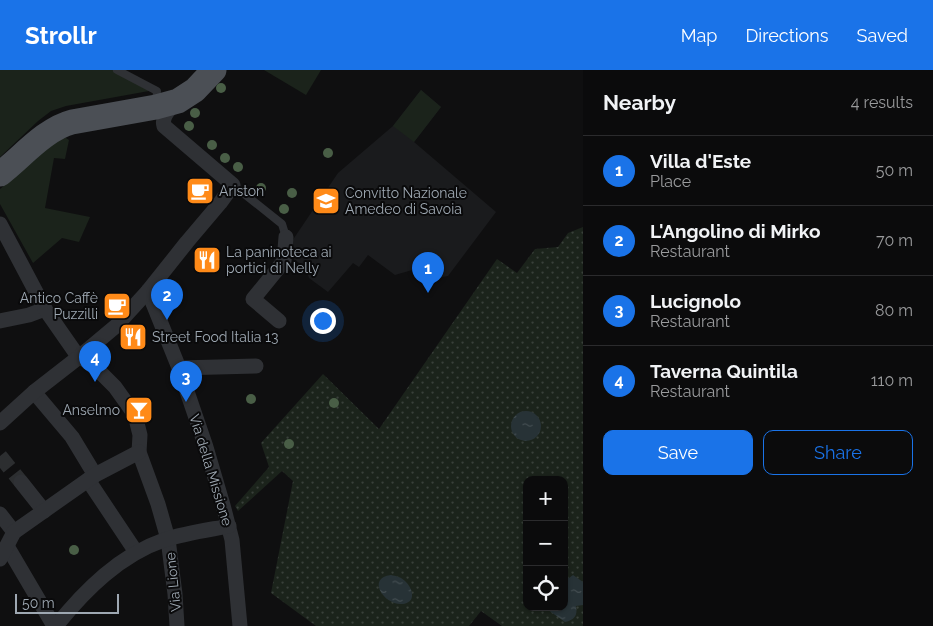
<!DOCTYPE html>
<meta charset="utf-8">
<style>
body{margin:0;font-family:Raleway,sans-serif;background:#141415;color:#f1f3f6}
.controls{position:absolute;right:15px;bottom:15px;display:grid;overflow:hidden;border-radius:10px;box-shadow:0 1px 4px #0004}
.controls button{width:45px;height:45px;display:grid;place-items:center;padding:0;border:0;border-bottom:1px solid #2b2b2d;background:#0b0b0c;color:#f1f3f6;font:25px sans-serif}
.scale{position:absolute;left:15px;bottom:12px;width:104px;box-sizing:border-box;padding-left:5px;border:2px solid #9ea8b2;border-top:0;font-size:14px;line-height:18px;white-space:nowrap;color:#9ea8b2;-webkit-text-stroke:4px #0a0a0b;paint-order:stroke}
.you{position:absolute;left:322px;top:250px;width:18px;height:18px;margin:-12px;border:4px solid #fff;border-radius:50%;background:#1a73e8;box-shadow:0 0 0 8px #1a73e833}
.badge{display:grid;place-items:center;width:32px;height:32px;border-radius:50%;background:#1a73e8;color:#fff;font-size:16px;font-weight:700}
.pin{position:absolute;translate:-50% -41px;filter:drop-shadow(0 1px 2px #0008)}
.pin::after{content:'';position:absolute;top:26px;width:18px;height:15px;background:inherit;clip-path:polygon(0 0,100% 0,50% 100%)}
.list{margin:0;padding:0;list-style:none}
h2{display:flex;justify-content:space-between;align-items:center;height:65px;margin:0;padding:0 20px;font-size:21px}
h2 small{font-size:16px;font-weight:400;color:#9a9b9d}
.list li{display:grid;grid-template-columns:32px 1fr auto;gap:15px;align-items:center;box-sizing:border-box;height:70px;padding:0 20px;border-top:1px solid #2b2b2d}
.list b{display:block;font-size:19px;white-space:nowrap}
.list p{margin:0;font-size:16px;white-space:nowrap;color:#9a9b9d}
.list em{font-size:16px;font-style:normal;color:#9a9b9d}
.actions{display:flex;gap:10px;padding:15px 20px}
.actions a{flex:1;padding:11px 0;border:1px solid #1a73e8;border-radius:10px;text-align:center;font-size:18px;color:#1a73e8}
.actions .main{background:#1a73e8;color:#fff}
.icon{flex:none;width:28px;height:28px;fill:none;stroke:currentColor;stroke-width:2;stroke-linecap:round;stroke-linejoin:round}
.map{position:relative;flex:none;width:583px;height:556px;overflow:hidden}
header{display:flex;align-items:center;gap:30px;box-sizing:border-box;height:70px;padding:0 25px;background:#1a73e8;color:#fff}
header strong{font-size:24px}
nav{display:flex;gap:28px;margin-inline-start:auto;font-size:18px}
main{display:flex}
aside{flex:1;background:#0b0b0c}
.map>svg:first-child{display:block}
.built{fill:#1a1b1d}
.green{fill:#1b231b}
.garden{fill:url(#garden-dots);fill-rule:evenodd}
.water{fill:url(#water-ripples)}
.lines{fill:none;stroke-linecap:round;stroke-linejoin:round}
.street-tunnel{stroke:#2c2e30;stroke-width:15;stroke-dasharray:15 8;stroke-linecap:butt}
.lane{stroke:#2f3135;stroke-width:8}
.street{stroke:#2f3135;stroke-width:15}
.primary{stroke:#4b4f55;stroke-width:25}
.tree{fill:#495e46}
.labels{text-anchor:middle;stroke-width:4;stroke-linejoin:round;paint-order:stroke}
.poi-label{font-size:14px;fill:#9ea8b2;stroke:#0a0a0b;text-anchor:start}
.street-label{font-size:14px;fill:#9ea8b2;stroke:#0a0a0b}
</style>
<header>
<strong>Strollr</strong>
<nav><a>Map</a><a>Directions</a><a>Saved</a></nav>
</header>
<main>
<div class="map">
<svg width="583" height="556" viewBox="0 0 583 556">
<defs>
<pattern id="garden-dots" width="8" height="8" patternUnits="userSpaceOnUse" patternTransform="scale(1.25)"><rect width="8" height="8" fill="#1b231b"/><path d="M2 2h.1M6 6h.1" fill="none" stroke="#39403a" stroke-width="1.8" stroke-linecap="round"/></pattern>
<pattern id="water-ripples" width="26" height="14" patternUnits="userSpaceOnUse" patternTransform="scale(1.25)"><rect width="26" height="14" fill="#273236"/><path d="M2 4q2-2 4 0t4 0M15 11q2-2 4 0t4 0" fill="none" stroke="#434d51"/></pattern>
</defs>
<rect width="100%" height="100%" fill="#0f0f10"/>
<polygon class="built" points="421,20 441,37 414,72 496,142 448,206 442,207 426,196 395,205 368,185 359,197 353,193 328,222 309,208 305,197 292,188 288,177 338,103 393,56"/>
<g class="green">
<polygon points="0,0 123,0 160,19 66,36 51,41 38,51 0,87"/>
<polygon points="264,0 321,0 306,25"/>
<polygon points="421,20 441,37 414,72 393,56"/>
<polygon points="63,66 69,70 65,89 54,88 45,138 90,147 79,172 62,168 33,193 0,134 0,119"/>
</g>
<path class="garden" d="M583,157v399h-81l-21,-15 -12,15h-153l-45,-33 22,-112 -11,-10 -44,40 -3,-5 34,-39 -8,-24 62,-69 56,55 118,-170 20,14 18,-24 23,-2 10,-14zM527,410h37v127h-37z"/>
<g class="water">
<circle cx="526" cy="356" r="15"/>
<path d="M391,505c5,1 10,2 14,6 8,7 12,22 -3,23 -18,1 -36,-26 -11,-29z"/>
<path d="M573,505l10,7v23l-7,1c2,10 -2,14 -11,16l-21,-15h20v-30l2,-1 3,2z"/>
</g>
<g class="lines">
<polyline class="street-tunnel" points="0,386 21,412"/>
<g class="lane">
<polyline points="117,0 157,21 156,32"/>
<polyline points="233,115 282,154 286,167"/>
</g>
<g class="street">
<polyline points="0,154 45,239 29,245 0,251"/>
<polyline points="148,221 179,298 206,377 223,435 232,470 240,556"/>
<polyline points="45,239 75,282 100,302 115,317 135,345 140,365 139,382 158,434 168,469 175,524 177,556"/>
<polyline points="279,251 253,229 284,191 286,167"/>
<polyline points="179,298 256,296"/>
<polyline points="34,322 72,367 95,405"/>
<path d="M0,353l34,-31 45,-35 37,-31 32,-35 39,-49 33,-39 13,-18 -69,-59c-3,-10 6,-17 13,-24"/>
<polyline points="88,410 136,482"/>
<polyline points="21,412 44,441"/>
<polyline points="0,444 14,462"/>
<polyline points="7,476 54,556"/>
<polyline points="0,489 14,462 95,405 139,382"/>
<path d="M56,556c29,-36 64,-71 108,-86 21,-7 44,-10 65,-14"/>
</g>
<path class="primary" d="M0,104c22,-17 45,-45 72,-52l84,-15 22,-6 17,-11 19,-20"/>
</g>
<g class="tree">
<circle cx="221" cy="18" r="5"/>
<circle cx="195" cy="43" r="5"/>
<circle cx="189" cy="56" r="5"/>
<circle cx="212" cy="75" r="5"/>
<circle cx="328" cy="83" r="5"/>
<circle cx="225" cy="88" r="5"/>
<circle cx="238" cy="97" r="5"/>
<circle cx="261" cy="118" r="5"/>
<circle cx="292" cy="123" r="5"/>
<circle cx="284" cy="139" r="5"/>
<circle cx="251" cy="329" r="5"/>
<circle cx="334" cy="333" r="5"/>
<circle cx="289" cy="374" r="5"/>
<circle cx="74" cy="480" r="5"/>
</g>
<defs>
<symbol id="cafe-square" viewBox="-11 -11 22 22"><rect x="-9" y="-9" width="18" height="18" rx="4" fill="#ff8a18" stroke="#0a0a0b"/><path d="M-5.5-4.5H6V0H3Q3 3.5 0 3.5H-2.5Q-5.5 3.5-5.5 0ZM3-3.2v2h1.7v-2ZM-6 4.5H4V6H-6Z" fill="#fff"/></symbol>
<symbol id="school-square" viewBox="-11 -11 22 22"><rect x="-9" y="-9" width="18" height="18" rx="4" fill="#ff8a18" stroke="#0a0a0b"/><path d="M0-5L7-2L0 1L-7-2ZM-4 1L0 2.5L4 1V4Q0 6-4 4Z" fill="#fff"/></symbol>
<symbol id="restaurant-square" viewBox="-11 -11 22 22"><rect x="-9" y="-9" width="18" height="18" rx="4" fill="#ff8a18" stroke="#0a0a0b"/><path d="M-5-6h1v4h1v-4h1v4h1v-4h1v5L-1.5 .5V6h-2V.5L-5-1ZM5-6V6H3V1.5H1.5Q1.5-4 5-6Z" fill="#fff"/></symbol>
<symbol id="bar-square" viewBox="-11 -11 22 22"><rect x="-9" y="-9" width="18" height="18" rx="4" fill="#ff8a18" stroke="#0a0a0b"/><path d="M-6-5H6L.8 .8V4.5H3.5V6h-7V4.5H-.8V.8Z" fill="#fff"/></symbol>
</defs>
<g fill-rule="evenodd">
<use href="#cafe-square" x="184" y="105" width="32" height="32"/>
<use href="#school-square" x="310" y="115" width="32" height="32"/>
<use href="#restaurant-square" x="191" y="174" width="32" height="32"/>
<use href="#cafe-square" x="101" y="220" width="32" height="32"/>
<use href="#restaurant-square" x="117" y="251" width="32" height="32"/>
<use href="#bar-square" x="123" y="324" width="32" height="32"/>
</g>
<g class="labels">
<g class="poi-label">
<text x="219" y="126">Ariston</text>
<text x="345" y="128">Convitto Nazionale<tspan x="345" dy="16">Amedeo di Savoia</tspan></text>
<text x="226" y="187">La paninoteca ai<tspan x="226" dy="16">portici di Nelly</tspan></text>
<text x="98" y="233" text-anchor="end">Antico Caffè<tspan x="98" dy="16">Puzzilli</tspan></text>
<text x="152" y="272">Street Food Italia 13</text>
<text x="120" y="345" text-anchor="end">Anselmo</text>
</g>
<g class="street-label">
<text transform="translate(211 400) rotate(73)" y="5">Via della Missione</text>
<text transform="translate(173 512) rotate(-96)" y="5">Via Lione</text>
</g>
</g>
</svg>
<div class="controls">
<button>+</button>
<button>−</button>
<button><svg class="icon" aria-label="locate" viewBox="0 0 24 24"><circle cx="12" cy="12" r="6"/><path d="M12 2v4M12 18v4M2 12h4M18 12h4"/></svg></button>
</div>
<div class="scale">50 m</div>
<div class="you"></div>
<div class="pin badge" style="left:428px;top:223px">1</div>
<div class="pin badge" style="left:167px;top:250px">2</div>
<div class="pin badge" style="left:186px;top:332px">3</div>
<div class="pin badge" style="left:95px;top:312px">4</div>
</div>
<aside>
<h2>Nearby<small>4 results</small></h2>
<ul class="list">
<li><span class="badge">1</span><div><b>Villa d'Este</b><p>Place</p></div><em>50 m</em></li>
<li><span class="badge">2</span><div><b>L'Angolino di Mirko</b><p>Restaurant</p></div><em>70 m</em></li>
<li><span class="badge">3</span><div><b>Lucignolo</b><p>Restaurant</p></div><em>80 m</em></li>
<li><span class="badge">4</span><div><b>Taverna Quintila</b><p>Restaurant</p></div><em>110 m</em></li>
</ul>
<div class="actions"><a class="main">Save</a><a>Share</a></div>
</aside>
</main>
